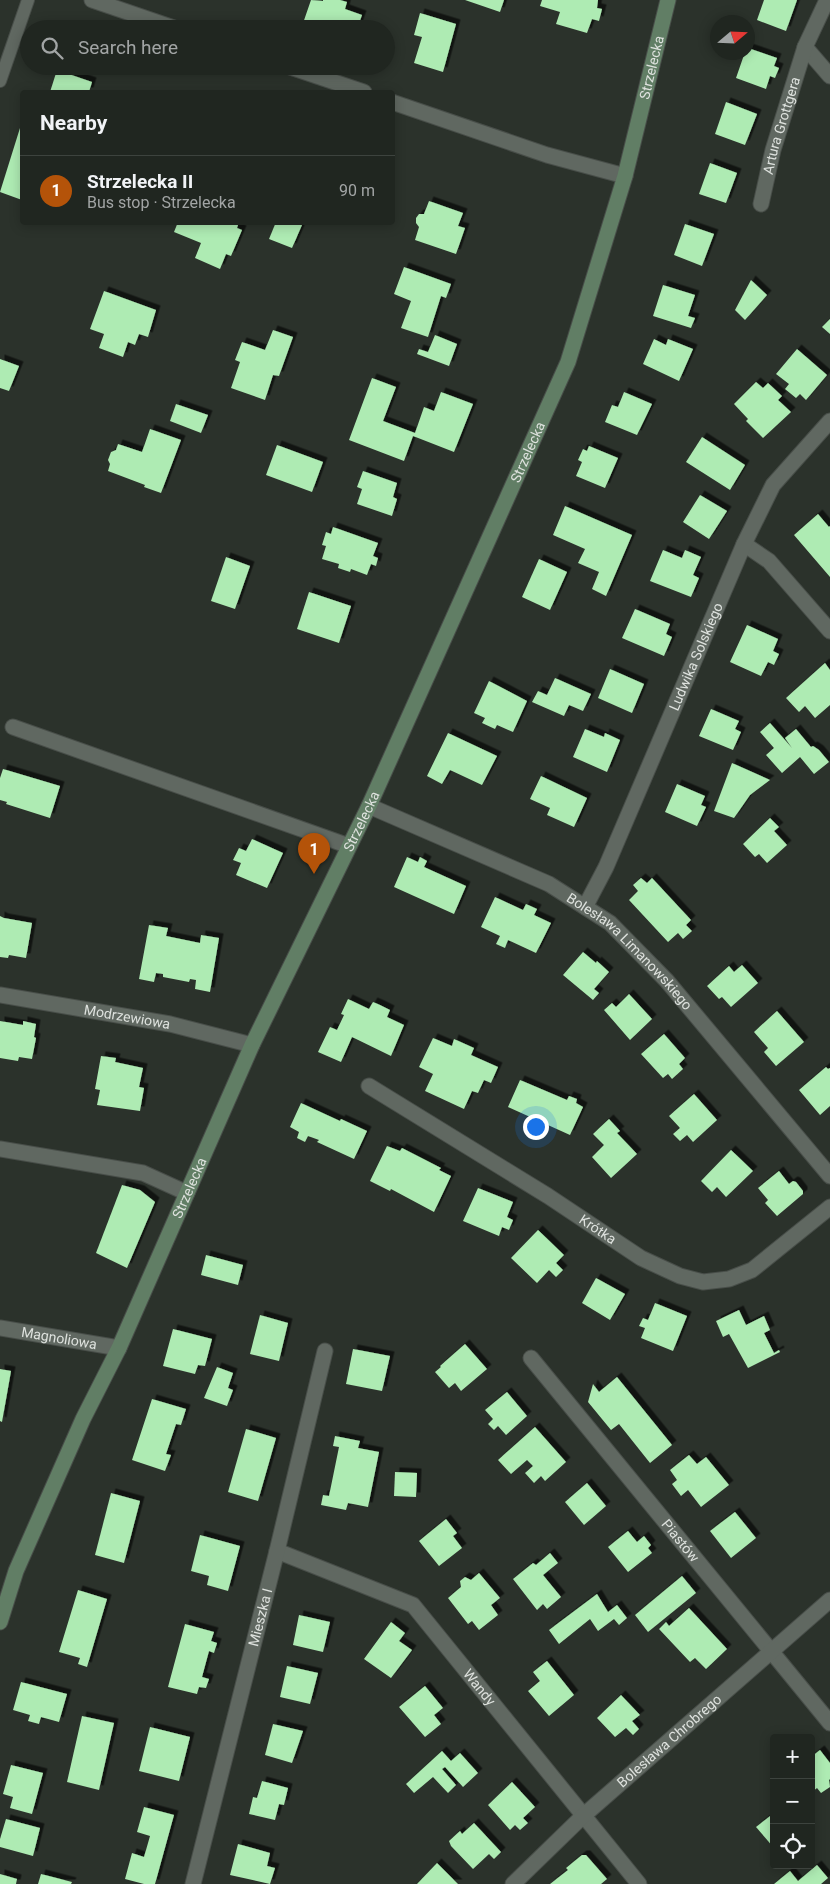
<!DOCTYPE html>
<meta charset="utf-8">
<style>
body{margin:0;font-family:Roboto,sans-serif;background:#2d322d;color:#f1f3f6}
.controls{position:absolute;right:15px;bottom:15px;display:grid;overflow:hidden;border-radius:5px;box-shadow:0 2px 12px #0003}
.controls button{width:45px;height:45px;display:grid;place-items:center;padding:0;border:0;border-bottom:1px solid #3d433e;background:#202620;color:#f1f3f6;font:25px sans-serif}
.compass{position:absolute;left:710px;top:15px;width:45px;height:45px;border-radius:50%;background:#202620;box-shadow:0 2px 12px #0003;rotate:71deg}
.you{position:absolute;left:535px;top:1126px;width:18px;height:18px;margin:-12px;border:4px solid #fff;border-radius:50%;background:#1a73e8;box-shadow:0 0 0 8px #1a73e833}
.badge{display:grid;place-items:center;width:32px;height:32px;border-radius:50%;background:#b45309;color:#fff;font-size:16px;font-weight:700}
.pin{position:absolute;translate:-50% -41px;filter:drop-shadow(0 1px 2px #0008)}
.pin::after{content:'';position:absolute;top:26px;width:18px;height:15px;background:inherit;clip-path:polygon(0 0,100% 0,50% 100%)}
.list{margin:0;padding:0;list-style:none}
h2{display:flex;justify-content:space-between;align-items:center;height:65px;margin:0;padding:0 20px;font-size:21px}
h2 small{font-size:16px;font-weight:400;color:#a2a5a5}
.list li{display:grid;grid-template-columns:32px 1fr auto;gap:15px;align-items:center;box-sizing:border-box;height:70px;padding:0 20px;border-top:1px solid #3d433e}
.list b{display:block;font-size:19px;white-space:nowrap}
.list p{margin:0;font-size:16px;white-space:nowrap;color:#a2a5a5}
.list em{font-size:16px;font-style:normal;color:#a2a5a5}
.icon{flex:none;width:28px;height:28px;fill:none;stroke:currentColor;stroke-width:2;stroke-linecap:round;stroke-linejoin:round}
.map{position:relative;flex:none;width:830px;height:1884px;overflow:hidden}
.search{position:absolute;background:#202620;box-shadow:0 2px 12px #0003;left:20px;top:20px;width:375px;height:55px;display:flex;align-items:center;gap:12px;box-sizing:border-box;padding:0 18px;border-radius:28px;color:#a2a5a5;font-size:19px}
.panel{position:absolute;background:#202620;box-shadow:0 2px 12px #0003;left:20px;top:90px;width:375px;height:135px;border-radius:5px}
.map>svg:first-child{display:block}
.building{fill:#aeebb3;filter:url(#shadow)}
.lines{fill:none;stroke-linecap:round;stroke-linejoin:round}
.lane-casing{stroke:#484e49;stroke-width:14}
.street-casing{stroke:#484e49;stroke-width:17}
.secondary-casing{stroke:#484e49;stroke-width:17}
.lane{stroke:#606861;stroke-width:12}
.street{stroke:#606861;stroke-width:15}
.secondary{stroke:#617e65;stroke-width:15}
.labels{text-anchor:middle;stroke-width:5;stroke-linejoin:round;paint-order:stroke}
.street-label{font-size:14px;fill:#dee2de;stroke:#2b322b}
</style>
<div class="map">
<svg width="830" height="1884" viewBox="0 0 830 1884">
<defs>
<filter id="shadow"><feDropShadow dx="4.5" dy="-4.5" stdDeviation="0" flood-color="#0009"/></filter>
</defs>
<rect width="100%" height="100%" fill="#2b322b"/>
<g class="building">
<polygon points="311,0 323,1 323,0 340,0 347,2 345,9 362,15 357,29 301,29"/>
<polygon points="465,0 504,0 500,12"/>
<polygon points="542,0 598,0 597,8 602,9 599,21 592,19 587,33 556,24 560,12 540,6"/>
<polygon points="764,0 797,0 786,31 757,20"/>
<polygon points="420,13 456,24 443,72 414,63 422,37 414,35"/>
<polygon points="748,48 777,58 774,66 779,68 775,78 770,76 766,89 736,78 745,52 748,52"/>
<polygon points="57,70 92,82 89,92 50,92"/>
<polygon points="726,102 757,114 745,145 715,134"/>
<polygon points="20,128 22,128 22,200 0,192"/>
<polygon points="710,163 737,173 726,203 699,194"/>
<polygon points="429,201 463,213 458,226 465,228 456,254 415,240 419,227 416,223 416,218 419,214 424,214"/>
<polygon points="178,222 239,222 237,228 242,230 231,256 226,254 220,269 195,258 201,243 174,232"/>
<polygon points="276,222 296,222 302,225 292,248 269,239"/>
<polygon points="685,224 714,234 702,266 674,255"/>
<polygon points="404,267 451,284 446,298 441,296 428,337 401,328 411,301 394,294"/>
<polygon points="751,280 767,295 745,320 735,310"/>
<polygon points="663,285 695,295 688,316 695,318 691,328 653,316"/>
<polygon points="104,291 156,310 148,337 139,334 135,345 128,342 123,357 99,348 104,334 90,329"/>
<polygon points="830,319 830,334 822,327"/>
<polygon points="273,330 293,337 279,376 273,375 265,400 231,388 240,362 235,360 242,342 265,350"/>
<polygon points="435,335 457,344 449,366 417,354 419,349 428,352"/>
<polygon points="654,339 666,345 668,339 693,349 679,381 643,364"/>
<polygon points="797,349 827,375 806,400 800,394 796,398 785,389 789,384 776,374"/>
<polygon points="0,359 19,366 9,391 0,388"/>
<polygon points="372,378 396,387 383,421 415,433 424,407 434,411 441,392 473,404 454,452 413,436 404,461 349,440"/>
<polygon points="756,382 763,388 768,383 782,396 778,400 791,412 763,438 746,421 748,419 734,404"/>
<polygon points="624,392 652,404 637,435 605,422 612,405 618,407"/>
<polygon points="176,404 208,415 201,433 170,421"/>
<polygon points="150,429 181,440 161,493 144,487 145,485 108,471 110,464 108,460 111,452 116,450 118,444 142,452"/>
<polygon points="702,437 745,465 730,490 686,462"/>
<polygon points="277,445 323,462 312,492 266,475"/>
<polygon points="589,446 618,458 605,488 576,476 582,462 578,460 583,449 587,451"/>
<polygon points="363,471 397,483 393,497 397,499 392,516 357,504 362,489 357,487"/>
<polygon points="700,495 727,511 709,539 683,522"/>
<polygon points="565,506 632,535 606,596 592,589 599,572 578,563 585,549 553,535"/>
<polygon points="818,514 829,527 830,526 830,577 794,535"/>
<polygon points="333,527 378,543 373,556 378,558 376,566 371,564 367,575 351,569 350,572 338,568 339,564 322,559 326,546 322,545 326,532 331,534"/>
<polygon points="663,550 682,558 685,550 701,557 693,575 699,578 691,597 650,581"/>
<polygon points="226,557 250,566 235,609 211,601"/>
<polygon points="539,559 567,572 550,610 522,597"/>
<polygon points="309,592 351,606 339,643 297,629"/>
<polygon points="635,609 670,624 666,634 672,637 664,656 622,638"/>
<polygon points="747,625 778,639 773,651 779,654 774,665 768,662 761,676 730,662"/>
<polygon points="825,663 830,670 830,705 815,718 805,706 799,712 786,698"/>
<polygon points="610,669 644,684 632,713 598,698"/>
<polygon points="555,678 591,694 583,711 569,705 564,716 532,702 538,691 547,695"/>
<polygon points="489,681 527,701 513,732 497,725 495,729 482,723 485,718 474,713"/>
<polygon points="711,709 739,721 735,729 741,732 733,750 699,736"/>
<polygon points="770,723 792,748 785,738 796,729 811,747 813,746 819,750 829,762 814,774 800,757 782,773 766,755 774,748 760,732"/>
<polygon points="585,729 604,737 605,733 620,740 607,772 573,757"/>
<polygon points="448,733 497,756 482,785 450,770 442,784 427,776"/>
<polygon points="732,763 770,780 750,795 734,818 714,811"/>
<polygon points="3,769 60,786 50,818 6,804 7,802 0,800 0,778"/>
<polygon points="541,776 587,798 574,827 547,815 550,808 530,799"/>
<polygon points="677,784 705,796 701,805 706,807 697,826 665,812"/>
<polygon points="770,818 779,827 774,831 787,845 767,863 759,854 755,857 743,844"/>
<polygon points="252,839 283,853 267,888 236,875 241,863 233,860 239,848 246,851"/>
<polygon points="407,857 418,862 420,857 427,861 424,867 466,886 454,914 394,887"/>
<polygon points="641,878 647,883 652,878 691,920 686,925 692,931 683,939 678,933 668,942 629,900 638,891 633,885"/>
<polygon points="495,897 523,910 526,904 537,909 534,915 551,923 536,953 508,940 505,948 496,944 500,936 481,927"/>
<polygon points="0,916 4,918 32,923 26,958 9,955 8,958 0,957"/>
<polygon points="149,925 168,928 166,936 200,943 201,935 219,938 210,992 195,989 196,980 190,979 189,982 163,977 163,974 156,973 154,982 139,979"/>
<polygon points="583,952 596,963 597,961 609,972 594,989 599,993 593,1000 563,975"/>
<polygon points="742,965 758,983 731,1007 722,997 719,999 707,986 729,966 734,972"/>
<polygon points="629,994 652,1019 630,1040 604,1010 612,1003 616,1007"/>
<polygon points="348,999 369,1009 373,1002 380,1005 390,1010 387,1017 404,1025 391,1056 352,1037 341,1062 318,1052 330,1027 337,1030 344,1015 341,1014"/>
<polygon points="777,1011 804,1042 776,1066 764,1052 768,1048 754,1032"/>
<polygon points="0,1021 23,1025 23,1021 36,1024 34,1037 36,1038 32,1059 19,1057 18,1061 0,1058"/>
<polygon points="664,1034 685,1058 679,1064 683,1069 672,1079 668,1074 663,1078 641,1054"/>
<polygon points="433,1038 452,1046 454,1039 474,1048 471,1055 498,1067 491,1083 484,1080 478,1093 472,1091 464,1109 425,1091 433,1074 419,1067"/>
<polygon points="101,1056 116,1058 115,1062 143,1068 139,1087 144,1088 140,1111 97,1105 100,1090 95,1089"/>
<polygon points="826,1067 828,1069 830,1068 830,1106 820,1115 799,1090"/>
<polygon points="520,1080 567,1100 569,1096 577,1099 576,1103 583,1107 570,1135 508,1107"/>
<polygon points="694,1094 717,1120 693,1142 687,1135 680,1141 673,1134 680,1128 669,1116"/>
<polygon points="301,1103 340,1121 341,1119 367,1131 354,1159 317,1142 319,1140 308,1136 305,1142 297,1138 299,1132 290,1127"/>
<polygon points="609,1119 620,1131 617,1133 637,1154 611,1178 592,1157 604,1145 593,1134"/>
<polygon points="387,1146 400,1151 402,1148 441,1168 439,1170 451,1176 434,1212 391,1189 390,1191 370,1181"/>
<polygon points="731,1150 753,1171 726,1197 717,1187 712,1192 701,1181"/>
<polygon points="779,1171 789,1184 793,1181 796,1182 803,1191 803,1194 777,1216 765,1203 768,1200 758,1188"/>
<polygon points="122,1185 140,1190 155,1202 127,1268 96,1253"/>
<polygon points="478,1188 513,1202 507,1217 513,1220 509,1230 502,1227 499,1236 463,1221"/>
<polygon points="538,1230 564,1255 556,1263 563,1270 556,1277 549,1270 537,1283 511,1258"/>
<polygon points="206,1255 243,1265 238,1285 201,1275"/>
<polygon points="596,1278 625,1294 610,1320 582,1303"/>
<polygon points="655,1303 687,1316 673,1351 641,1338 645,1328 639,1326 643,1318 648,1320"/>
<polygon points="739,1310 746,1325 764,1316 770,1330 764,1333 774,1353 779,1350 780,1352 748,1368 729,1334 723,1337 716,1321"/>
<polygon points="260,1315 288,1323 279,1361 250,1354"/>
<polygon points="173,1329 212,1339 205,1366 198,1365 195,1374 163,1366"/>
<polygon points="465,1344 487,1369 461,1391 455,1383 449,1388 435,1372 441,1367 440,1366"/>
<polygon points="353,1349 390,1356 382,1391 346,1384"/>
<polygon points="217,1367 233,1373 228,1388 233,1390 227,1406 204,1398"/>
<polygon points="0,1369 11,1371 2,1422 0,1421"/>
<polygon points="617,1377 672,1445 650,1463 619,1424 611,1430 588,1402 593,1384 599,1392"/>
<polygon points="507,1392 527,1416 506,1435 498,1426 494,1430 488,1424 493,1419 485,1410"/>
<polygon points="152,1399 186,1409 181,1425 176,1424 166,1454 171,1455 165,1471 132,1460"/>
<polygon points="535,1427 566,1462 545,1481 541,1476 534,1483 525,1473 533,1466 527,1460 511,1474 498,1460"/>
<polygon points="246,1429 276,1438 258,1501 228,1492"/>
<polygon points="335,1436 360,1441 358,1448 379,1452 368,1507 348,1503 346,1510 321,1505 323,1495 329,1496 339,1447 333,1446"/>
<polygon points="689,1455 697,1464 706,1457 729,1485 701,1507 688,1490 681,1496 672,1484 677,1480 670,1470"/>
<polygon points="395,1472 417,1473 416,1497 394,1496"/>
<polygon points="587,1483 606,1506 584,1525 565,1502"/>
<polygon points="111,1493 140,1501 124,1563 95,1555"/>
<polygon points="735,1512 756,1538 731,1558 710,1531"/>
<polygon points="446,1519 457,1533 453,1536 462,1548 439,1566 419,1541"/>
<polygon points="628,1531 637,1542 644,1536 651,1545 648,1548 652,1553 628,1572 608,1547"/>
<polygon points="200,1535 240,1546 228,1591 207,1585 209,1576 191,1571"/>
<polygon points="550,1553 558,1563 543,1575 561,1597 547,1609 543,1604 537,1610 513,1579 533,1563 536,1565"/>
<polygon points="479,1573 500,1598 491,1605 498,1615 479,1630 472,1621 468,1624 448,1598 461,1587 460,1581 465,1577 471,1580"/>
<polygon points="682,1576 696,1593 648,1632 635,1615"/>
<polygon points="78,1590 107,1599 87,1667 78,1664 80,1658 59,1652"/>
<polygon points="597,1594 608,1612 617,1605 627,1618 619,1625 614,1619 598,1631 590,1619 559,1644 549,1630"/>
<polygon points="689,1608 727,1649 706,1669 695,1658 690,1662 659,1629 666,1622 669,1626"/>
<polygon points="299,1615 330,1622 323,1652 293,1645"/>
<polygon points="391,1622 405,1633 399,1641 412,1650 391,1678 364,1659"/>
<polygon points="185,1624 214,1632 211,1641 217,1643 214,1653 209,1651 202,1677 209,1679 206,1688 199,1687 197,1694 168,1687"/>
<polygon points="547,1661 574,1695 549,1716 528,1691 540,1681 533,1672"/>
<polygon points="287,1666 318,1673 310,1704 280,1697"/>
<polygon points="21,1682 67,1694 59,1722 41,1717 39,1724 28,1721 30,1715 13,1710"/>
<polygon points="425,1686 443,1708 434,1715 441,1724 425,1737 399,1707"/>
<polygon points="621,1695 640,1715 632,1721 639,1729 633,1735 626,1728 615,1737 597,1718"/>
<polygon points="82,1716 114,1723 99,1790 67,1782"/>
<polygon points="273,1724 303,1731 292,1763 265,1755"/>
<polygon points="150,1727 190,1737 179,1781 139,1771"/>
<polygon points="820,1750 830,1763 830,1779 829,1780 830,1787 821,1793 817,1788 811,1793 811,1757"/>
<polygon points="442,1751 451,1761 460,1753 478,1773 463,1787 445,1767 442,1769 456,1785 448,1793 433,1777 414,1793 406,1784"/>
<polygon points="11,1765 43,1773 32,1814 10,1808 13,1797 3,1794"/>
<polygon points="262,1781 288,1788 284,1805 279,1804 275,1820 249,1814 253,1797 257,1798"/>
<polygon points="512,1782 535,1807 523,1818 528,1823 520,1830 515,1825 510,1830 488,1805"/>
<polygon points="144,1807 174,1815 155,1884 144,1884 125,1879 132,1853 144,1857 150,1836 137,1832"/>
<polygon points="774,1813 774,1848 756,1827"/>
<polygon points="6,1819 40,1828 33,1856 0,1847 0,1839"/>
<polygon points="474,1823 501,1852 494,1859 489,1854 473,1869 451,1846 449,1841 460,1831 462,1834"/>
<polygon points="238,1844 270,1853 267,1866 275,1868 270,1884 230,1875"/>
<polygon points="582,1855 586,1855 607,1879 601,1884 550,1884 568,1870 566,1868"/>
<polygon points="437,1863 458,1884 417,1884"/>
<polygon points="817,1865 828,1878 821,1884 774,1884 790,1871 798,1881"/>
<polygon points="0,1874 17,1879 16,1884 0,1884"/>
<polygon points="41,1874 72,1882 71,1884 38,1884"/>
</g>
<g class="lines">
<defs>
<polyline id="lane" points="0,81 28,0"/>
<g id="street">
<polyline points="92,0 177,29"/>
<polyline points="805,47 830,76"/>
<polyline points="287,66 364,92"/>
<polyline points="392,102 547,155 625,176"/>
<path id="s1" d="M761,204l12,-54 32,-103 22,-47"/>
<polyline points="744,544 769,561 830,631"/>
<polyline points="13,727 349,846"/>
<path id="s2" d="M369,806l180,78 61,39 57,58 163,195"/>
<path id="s3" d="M585,907l21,-40 138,-323 29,-59 57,-64"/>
<path id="s4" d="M0,995l170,29 82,21"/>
<path id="s5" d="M369,1086l179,110 93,62 39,18 23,6 26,-3 23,-9 78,-63"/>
<polyline points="0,1149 143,1173 187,1193"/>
<path id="s6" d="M0,1328l119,20"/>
<path id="s7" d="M531,1358l299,365"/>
<path id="s8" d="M277,1551l136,54 226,279"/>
<path id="s9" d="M193,1884l84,-333 48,-200"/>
<path id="s10" d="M513,1884l70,-68 247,-216"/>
</g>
<g id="secondary">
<path id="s11" d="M0,1622l16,-51 67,-152 36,-71 133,-303 117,-239 199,-444 57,-186 43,-176"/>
</g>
</defs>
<use href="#lane" class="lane-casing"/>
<use href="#street" class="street-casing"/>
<use href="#secondary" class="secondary-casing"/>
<use href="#lane" class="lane"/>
<use href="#street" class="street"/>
<use href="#secondary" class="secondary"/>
</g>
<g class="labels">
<g class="street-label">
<text dy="5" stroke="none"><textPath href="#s11" startOffset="1689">Strzelecka</textPath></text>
<text dy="5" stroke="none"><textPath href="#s1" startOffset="81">Artura Grottgera</textPath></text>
<text dy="5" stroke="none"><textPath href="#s11" startOffset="1284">Strzelecka</textPath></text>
<text dy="5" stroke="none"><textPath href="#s3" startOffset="274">Ludwika Solskiego</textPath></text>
<text dy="5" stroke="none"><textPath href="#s11" startOffset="879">Strzelecka</textPath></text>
<text dy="5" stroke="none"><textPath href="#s2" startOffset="302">Bolesława Limanowskiego</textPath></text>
<text dy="5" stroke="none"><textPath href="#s4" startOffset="129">Modrzewiowa</textPath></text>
<text dy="5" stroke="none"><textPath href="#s11" startOffset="474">Strzelecka</textPath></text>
<text dy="5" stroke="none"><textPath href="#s5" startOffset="270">Krótka</textPath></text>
<text dy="5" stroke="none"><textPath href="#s6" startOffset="60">Magnoliowa</textPath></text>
<text dy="5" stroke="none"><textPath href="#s7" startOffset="236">Piastów</textPath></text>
<text dy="5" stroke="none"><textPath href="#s9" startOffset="275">Mieszka I</textPath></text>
<text dy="5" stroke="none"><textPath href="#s8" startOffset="252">Wandy</textPath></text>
<text dy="5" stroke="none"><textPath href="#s10" startOffset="212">Bolesława Chrobrego</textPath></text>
</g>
</g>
</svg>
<div class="controls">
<button>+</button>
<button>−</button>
<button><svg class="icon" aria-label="locate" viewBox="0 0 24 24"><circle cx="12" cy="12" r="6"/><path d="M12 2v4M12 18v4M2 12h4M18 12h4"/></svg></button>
</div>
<svg class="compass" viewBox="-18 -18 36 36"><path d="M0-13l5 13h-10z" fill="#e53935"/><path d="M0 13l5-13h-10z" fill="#a2a5a5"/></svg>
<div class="you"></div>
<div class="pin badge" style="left:314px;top:874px">1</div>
<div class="search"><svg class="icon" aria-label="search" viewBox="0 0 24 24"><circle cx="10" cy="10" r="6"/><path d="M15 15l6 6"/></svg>Search here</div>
<section class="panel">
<h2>Nearby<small></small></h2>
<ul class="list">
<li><span class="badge">1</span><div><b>Strzelecka II</b><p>Bus stop · Strzelecka</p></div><em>90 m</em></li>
</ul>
</section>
</div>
